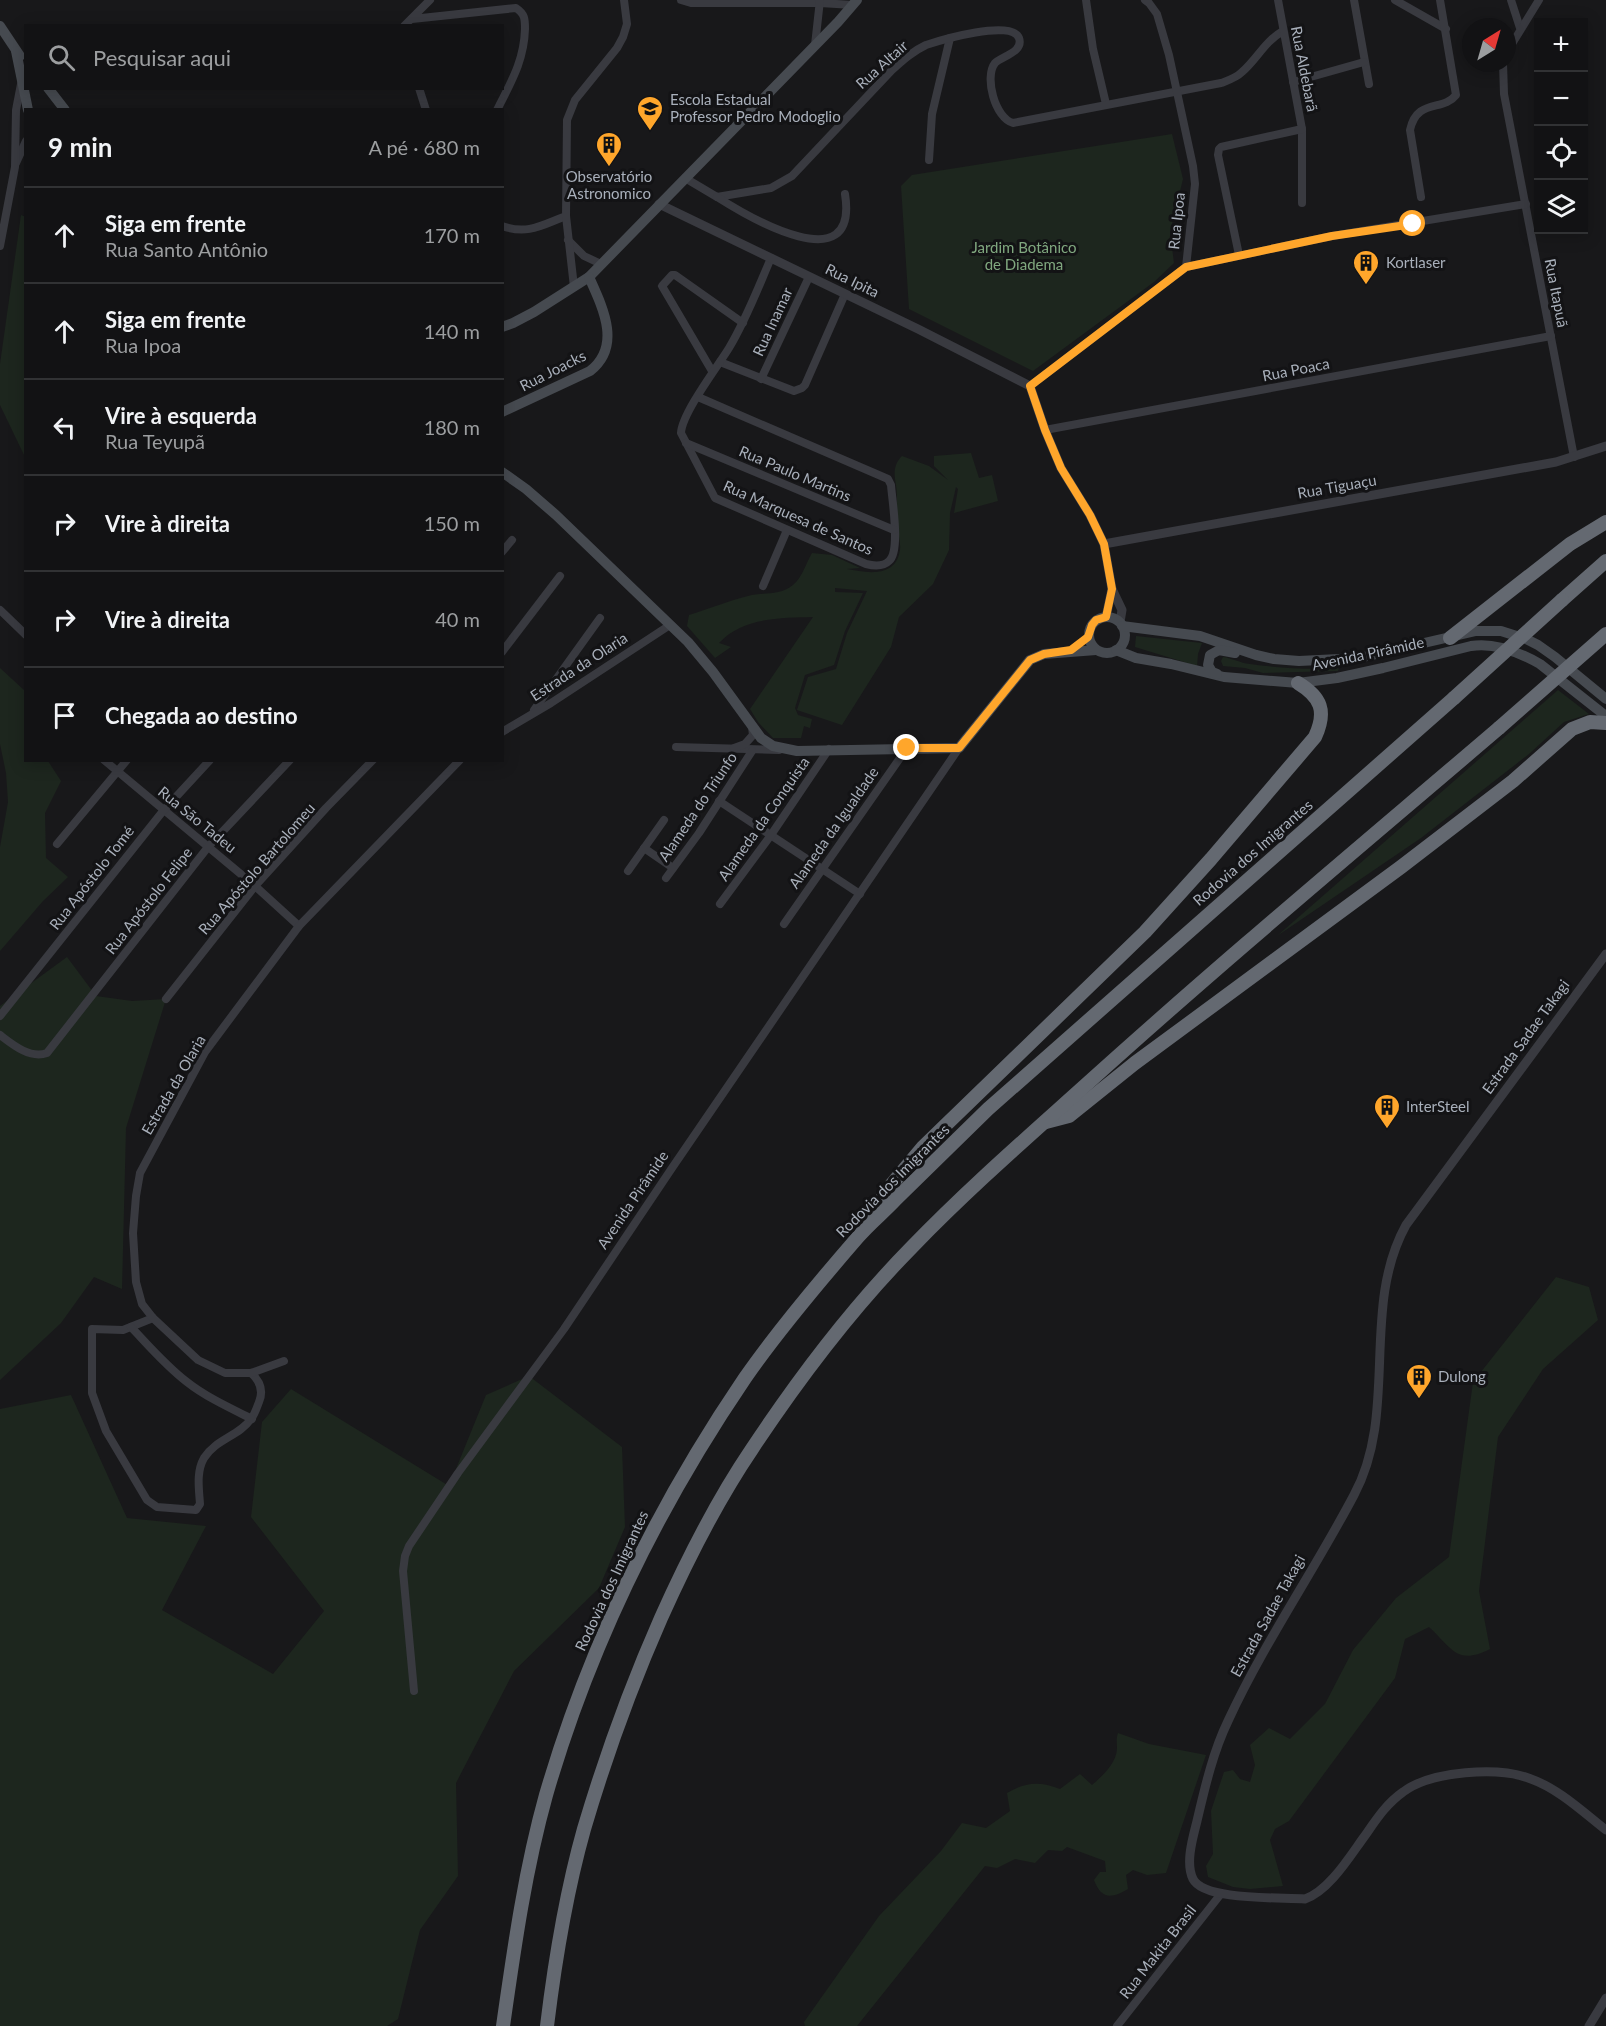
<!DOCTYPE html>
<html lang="pt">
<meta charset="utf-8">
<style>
body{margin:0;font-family:Lato,sans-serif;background:#1f2022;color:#f1f3f6}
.controls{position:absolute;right:18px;top:18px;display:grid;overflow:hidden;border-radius:0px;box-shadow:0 3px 15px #0003}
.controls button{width:54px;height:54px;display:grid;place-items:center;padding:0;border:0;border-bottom:2px solid #313234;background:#121214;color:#f1f3f6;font:30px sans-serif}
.compass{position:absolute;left:1462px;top:18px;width:54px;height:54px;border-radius:50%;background:#121214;box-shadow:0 3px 15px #0003;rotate:37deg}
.stop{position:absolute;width:18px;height:18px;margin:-14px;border:4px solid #ffa62b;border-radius:50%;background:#fff}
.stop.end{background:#ffa62b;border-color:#fff;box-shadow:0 2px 6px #0008}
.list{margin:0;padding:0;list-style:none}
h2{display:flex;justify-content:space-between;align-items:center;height:78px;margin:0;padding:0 24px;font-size:26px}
h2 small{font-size:20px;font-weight:400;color:#9c9ea0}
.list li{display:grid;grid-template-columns:39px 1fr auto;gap:18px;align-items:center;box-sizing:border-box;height:96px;padding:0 24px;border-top:2px solid #313234}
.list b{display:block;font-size:22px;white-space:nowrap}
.list p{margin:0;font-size:20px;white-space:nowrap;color:#9c9ea0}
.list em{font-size:20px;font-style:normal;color:#9c9ea0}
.icon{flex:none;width:33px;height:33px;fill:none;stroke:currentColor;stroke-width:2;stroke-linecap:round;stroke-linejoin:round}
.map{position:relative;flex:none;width:1606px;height:2026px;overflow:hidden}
.search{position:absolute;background:#121214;box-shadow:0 3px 15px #0003;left:24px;top:24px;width:480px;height:66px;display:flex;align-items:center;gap:15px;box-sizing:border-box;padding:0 21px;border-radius:0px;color:#9c9ea0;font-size:22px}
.panel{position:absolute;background:#121214;box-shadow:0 3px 15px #0003;left:24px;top:108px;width:480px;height:654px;border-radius:0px}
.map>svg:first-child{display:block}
.green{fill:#1d261e}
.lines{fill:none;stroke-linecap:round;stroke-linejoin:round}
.minor{stroke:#393a40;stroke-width:8}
.tertiary{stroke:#393a40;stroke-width:9}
.secondary{stroke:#464a50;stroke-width:10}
.motorway{stroke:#646971;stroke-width:14}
.motorway-bridge{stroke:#646971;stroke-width:14}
.route{stroke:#ffa62b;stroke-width:8}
.labels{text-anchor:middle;stroke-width:6;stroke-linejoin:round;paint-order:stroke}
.street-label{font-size:15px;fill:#a9b0bb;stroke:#131315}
.poi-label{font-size:15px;fill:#a9b0bb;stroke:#131315;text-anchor:start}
.park-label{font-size:15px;fill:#80a87f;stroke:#131315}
</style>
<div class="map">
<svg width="1606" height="2026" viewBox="0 0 1606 2026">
<rect width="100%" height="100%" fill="#18181a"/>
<g class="green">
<polygon points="1172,134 1183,179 1170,232 1174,263 1154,282 1033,371 909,309 901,186 912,175"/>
<polygon points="21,215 26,217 25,457 0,405 0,364"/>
<path d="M971,453l8,25 13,-3 6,26 -44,12 4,-24 -2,-2 -6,26 -1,37 -16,34 -34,33 -8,30 -49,78 -45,-15 11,-33 28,-8 11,-36 20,-42 -32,-3v4l28,1 -18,38 -11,34 -29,10 -10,33 3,7 14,4 -2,9 -6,-2 -3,12h-28l-15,-16 -8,-13 63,-92c-32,1 -70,0 -94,26l12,4 -16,11 -28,-32 2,-11c19,-6 39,-14 59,-19 15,-4 32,0 45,-11 9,-7 13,-22 19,-32l20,2 28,13 -13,1c20,4 49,9 53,-19 1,-7 -2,-16 -3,-23 -1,-13 1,-28 -1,-42 -2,-11 -3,-20 6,-29l27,10 19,14 -14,-14v-10z"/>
<polygon points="1136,636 1202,643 1198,654 1197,666 1135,647"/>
<path d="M1223,657c9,1 17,6 27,7 29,4 60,6 89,4l-1,3 -75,2 -18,-5 -22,-2 -2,-5z"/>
<polygon points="0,668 25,691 26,760 48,761 61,781 45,813 46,858 68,877 43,901 0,951 0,847 8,802 6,773 0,744"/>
<polygon points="1558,690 1589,714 1564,722 1529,754 1421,838 1277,936"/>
<polygon points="67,957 96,996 132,1001 166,999 126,1128 122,1289 94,1277 61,1323 0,1380 0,1006"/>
<path d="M1556,1277l33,10 9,33 -55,49 -45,68 -19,154 11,58c-33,17 -38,-1 -61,-22l-24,12 -10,39 -106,143 -14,8 -5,11 13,46 -33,3 -17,-2 -25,-10 -2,-11 7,-12 -2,-43 13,-39 9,-2 7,9 10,3 5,-17 -5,-20 19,-17 21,11 35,-35 28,-54 43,-52 53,-41 24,-175z"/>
<polygon points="529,1376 622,1447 625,1527 599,1588 514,1671 456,1783 458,1876 420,1930 398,2019 387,2026 0,2026 0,1409 71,1395 127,1518 206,1526 162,1610 273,1674 324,1611 251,1517 262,1422 291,1389 449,1486 486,1395"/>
<path d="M1118,1733l31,11 57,11 -40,118 -19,2 -14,-5 -7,5 2,14c-17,10 -27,10 -34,-9l6,-8h6l-1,-11 -38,-14 -5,4 -14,-1 -13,13 -20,-4 -18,9 -12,-2 -128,160h-52l-1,-4 75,-106 62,-65 21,-28 24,5 24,-17 -3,-18c19,-11 32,-12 53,-4l20,-15 12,11c10,-9 25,-22 25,-37 0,-6 -1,-9 1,-15z"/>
</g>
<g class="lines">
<g class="minor">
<polyline points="681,0 691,3 820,3 853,5"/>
<polyline points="1086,0 1093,49 1106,104"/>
<polyline points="1354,0 1369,84"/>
<polyline points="1395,0 1446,29"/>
<polyline points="1511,0 1520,28"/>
<path d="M412,19l104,-11c9,6 9,11 9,21 -1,32 -14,53 -28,81"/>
<polyline points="404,26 430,0"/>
<polyline points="815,45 820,0"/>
<polyline points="1507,52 1539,0"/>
<polyline points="1503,63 1504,94 1574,457"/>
<polyline points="1293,82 1364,62"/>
<polyline points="419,88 426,110"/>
<polyline points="1302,129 1302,203"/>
<polyline points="929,160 932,114 950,38"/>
<polyline points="16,163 26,141"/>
<path d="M685,178l32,19 54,-9 21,-12 100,-106c11,-10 21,-19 34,-25 15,-5 86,-26 93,-7 5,14 -17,18 -24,25 -11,14 0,55 18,60l208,-40c8,-3 15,-5 21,-11 16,-14 22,-30 41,-41"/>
<path d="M717,197c33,21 142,85 128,-3"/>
<path d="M1421,197l-11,-67c7,-32 33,-18 46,-35l-16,-95"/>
<path d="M502,226c26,9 40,-1 64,-10"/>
<polyline points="568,240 584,256 601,264"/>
<polyline points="0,246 15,167 16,110 21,84"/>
<polyline points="1239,255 1218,155 1219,149 1221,147 1302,129 1278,0"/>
<polyline points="1186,267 1332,236 1526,204"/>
<polyline points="574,287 566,216 567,120 575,100 617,48 623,37 627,24 624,0"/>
<polyline points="720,362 794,391 802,388 805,385 845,294"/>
<polyline points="712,371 662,286 672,275 675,275 743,323"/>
<polyline points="761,379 809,277"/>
<polyline points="1030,386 1186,267 1195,184 1193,166 1169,55 1157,14 1149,3 1145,0"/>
<path d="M698,397l190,82 3,6c1,15 10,66 -2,76 -6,6 -15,5 -23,3l-151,-66 -34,-65c1,-20 37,-67 48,-85 17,-28 29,-60 42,-90"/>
<polyline points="1045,430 1551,336"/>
<polyline points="686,443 894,530"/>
<polyline points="502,552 512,540"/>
<polyline points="763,586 787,530"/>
<polyline points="0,610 26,635"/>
<polyline points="502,652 560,576"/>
<polyline points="534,710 600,618"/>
<polyline points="502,732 551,703 670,625"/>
<polyline points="676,747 779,750"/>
<polyline points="734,748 745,744 753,735 752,727"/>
<polyline points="104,760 255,886 299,926"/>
<polyline points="719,801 860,894"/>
<polyline points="57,844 127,760"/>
<polyline points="644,848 673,868"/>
<polyline points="628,871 664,820"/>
<polyline points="666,878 699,833 752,751"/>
<polyline points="720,904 771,835 829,749"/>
<polyline points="784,924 907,748"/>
<polyline points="166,999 255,886 326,808 373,760"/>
<polyline points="0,1016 163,811 210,760"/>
<path d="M0,1035c13,10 30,24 47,18l161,-206 82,-87"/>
<path d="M153,1318l-30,12 -31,-1v64l14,38 41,69 10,7 39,3 4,-6c-1,-15 -4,-32 4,-46 12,-19 35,-22 47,-39 4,-5 6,-12 8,-17 5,-12 1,-21 -8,-29"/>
<path d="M131,1327c18,19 35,39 56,55 19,15 43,26 65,37"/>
<polyline points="284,1361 251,1373 225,1373 198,1360 153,1318 142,1304 136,1282 133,1233 136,1196 140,1173 205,1052 299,926 460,760"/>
<polyline points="414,1691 403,1571 405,1556 409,1546 458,1473 564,1329 672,1168 959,748"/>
<polyline points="1117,2026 1220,1895"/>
</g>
<g class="tertiary">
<polyline points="659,204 918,329 1030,386 1045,430 1061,468 1090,515 1104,544 1112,589 1122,610 1120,622"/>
<polyline points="1104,544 1556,462 1606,446"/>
<polyline points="1106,617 1112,589"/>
<path d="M1606,954l-200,271c-46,83 -7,187 -52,270 -40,76 -90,148 -126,226 -15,31 -23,66 -31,100 -4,16 -12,42 -4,58 11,22 88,18 112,20 24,-8 45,-43 59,-62 12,-17 22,-33 39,-45 28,-21 96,-26 128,-13 28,10 52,33 75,51"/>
<polyline points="1589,2026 1606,1998"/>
</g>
<g class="secondary">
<polyline points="0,26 20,56"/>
<polyline points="16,51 28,110"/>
<polyline points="48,88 65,110"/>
<polyline points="502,327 513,323 534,312 589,277 838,22 857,0"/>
<path d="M502,412l88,-41c32,-25 13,-63 -1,-94"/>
<polyline points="502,472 526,489 556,515 688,642 713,672 761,738 773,746 797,751 959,748 1030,660 1044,654 1096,650"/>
<circle cx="1107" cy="635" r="18"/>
<polyline points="1122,626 1200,636 1256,655 1274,659 1299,661 1359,658 1476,631 1501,631 1526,639 1538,645 1555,657 1606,699"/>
<path d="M1116,650l20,8 35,6 53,13 74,6 39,-5 46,-10 88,-22c24,-4 48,6 69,18l66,52"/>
<polyline points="1217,674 1212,672 1208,665 1210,655 1219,650 1235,653"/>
</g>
<g class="motorway">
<polyline points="1562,600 1606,561"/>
<polyline points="1450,638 1570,544 1606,522"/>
<polyline points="1046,1122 1069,1116 1135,1063 1401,867 1513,781 1572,729 1590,722 1606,723"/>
<path d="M870,1217l22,-33 31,-37 222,-215 66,-73 104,-122c12,-26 6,-40 -17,-54"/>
<path d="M503,2026c11,-77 22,-156 43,-231 43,-148 112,-289 199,-417 34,-49 74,-96 113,-141 12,-14 26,-25 38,-38 31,-30 61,-60 92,-90l466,-411"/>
<path d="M547,2026c8,-66 19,-133 37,-197 21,-71 47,-143 77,-211 26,-58 55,-116 91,-169 47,-71 100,-141 160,-202 56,-58 117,-111 177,-165 134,-121 273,-237 410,-354"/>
</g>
<g class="motorway-bridge">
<polyline points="1454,698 1562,600"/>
<polyline points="1499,728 1606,634"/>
</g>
</g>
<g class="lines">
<polyline class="route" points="907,748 959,748 1030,660 1044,654 1071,650 1088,637 1092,625 1096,620 1106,617 1112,589 1104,544 1090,515 1061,468 1045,430 1030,386 1186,267 1332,236 1413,224"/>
</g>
<defs>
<symbol id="school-pin" viewBox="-11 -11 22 30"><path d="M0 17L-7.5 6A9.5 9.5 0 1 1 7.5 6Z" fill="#ffa62b" stroke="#131315"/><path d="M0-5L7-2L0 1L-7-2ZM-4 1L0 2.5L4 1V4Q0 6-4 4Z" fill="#111"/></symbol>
<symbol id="building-pin" viewBox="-11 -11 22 30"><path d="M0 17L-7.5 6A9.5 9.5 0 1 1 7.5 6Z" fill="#ffa62b" stroke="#131315"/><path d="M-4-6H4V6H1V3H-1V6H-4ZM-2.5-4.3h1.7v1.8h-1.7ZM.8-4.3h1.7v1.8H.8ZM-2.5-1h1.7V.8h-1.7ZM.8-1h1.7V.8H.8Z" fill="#111"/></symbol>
</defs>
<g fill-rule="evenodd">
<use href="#school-pin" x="635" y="94" width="30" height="40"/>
<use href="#building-pin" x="594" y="130" width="30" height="40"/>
<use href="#building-pin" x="1351" y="248" width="30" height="40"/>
<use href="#building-pin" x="1372" y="1092" width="30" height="40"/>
<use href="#building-pin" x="1404" y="1362" width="30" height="40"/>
</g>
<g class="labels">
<g class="street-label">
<text transform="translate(882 65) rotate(-42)" y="5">Rua Altair</text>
<text transform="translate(1304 69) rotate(79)" y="5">Rua Aldebarã</text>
<text transform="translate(1177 221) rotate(-84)" y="5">Rua Ipoa</text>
<text transform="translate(852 281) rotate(26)" y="5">Rua Ipita</text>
<text transform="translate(1556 293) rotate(79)" y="5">Rua Itapuã</text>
<text transform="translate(773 322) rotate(-65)" y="5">Rua Inamar</text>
<text transform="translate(1296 370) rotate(-11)" y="5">Rua Poaca</text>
<text transform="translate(553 371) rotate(-27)" y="5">Rua Joacks</text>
<text transform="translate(795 474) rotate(23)" y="5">Rua Paulo Martins</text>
<text transform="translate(1337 487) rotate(-10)" y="5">Rua Tiguaçu</text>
<text transform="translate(798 518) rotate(24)" y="5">Rua Marquesa de Santos</text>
<text transform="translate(1368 654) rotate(-12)" y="5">Avenida Pirâmide</text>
<text transform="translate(579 667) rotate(-33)" y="5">Estrada da Olaria</text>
<text transform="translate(698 807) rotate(-56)" y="5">Alameda do Triunfo</text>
<text transform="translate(764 819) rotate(-55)" y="5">Alameda da Conquista</text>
<text transform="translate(197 820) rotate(39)" y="5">Rua São Tadeu</text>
<text transform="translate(834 828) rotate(-55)" y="5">Alameda da Igualdade</text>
<text transform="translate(1253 853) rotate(-41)" y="5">Rodovia dos Imigrantes</text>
<text transform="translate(257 869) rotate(-49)" y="5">Rua Apóstolo Bartolomeu</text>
<text transform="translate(92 878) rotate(-52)" y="5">Rua Apóstolo Tomé</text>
<text transform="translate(149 901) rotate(-52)" y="5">Rua Apóstolo Felipe</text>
<text transform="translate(1526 1037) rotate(-54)" y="5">Estrada Sadae Takagi</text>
<text transform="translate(174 1085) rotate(-60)" y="5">Estrada da Olaria</text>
<text transform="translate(893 1181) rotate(-45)" y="5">Rodovia dos Imigrantes</text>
<text transform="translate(633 1200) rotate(-56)" y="5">Avenida Pirâmide</text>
<text transform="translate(612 1581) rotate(-65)" y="5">Rodovia dos Imigrantes</text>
<text transform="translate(1268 1616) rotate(-61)" y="5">Estrada Sadae Takagi</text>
<text transform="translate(1158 1952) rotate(-52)" y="5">Rua Makita Brasil</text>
</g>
<g class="poi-label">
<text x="670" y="105">Escola Estadual<tspan x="670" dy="17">Professor Pedro Modoglio</tspan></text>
<text x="609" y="182" text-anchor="middle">Observatório<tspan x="609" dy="17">Astronomico</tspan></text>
<text x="1386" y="268">Kortlaser</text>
<text x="1406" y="1112">InterSteel</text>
<text x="1438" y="1382">Dulong</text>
</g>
<g class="park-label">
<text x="1024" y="253">Jardim Botânico<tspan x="1024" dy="17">de Diadema</tspan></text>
</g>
</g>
</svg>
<div class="controls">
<button>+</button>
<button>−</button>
<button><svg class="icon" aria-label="locate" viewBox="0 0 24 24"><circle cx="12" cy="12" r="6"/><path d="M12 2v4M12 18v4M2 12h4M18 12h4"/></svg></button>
<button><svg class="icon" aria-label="layers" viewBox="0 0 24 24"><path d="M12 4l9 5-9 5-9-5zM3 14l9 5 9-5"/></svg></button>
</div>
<svg class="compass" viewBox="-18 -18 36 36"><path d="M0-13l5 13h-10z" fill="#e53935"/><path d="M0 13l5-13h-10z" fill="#9c9ea0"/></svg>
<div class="stop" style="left:1413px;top:224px"></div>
<div class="stop end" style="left:907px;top:748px"></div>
<div class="search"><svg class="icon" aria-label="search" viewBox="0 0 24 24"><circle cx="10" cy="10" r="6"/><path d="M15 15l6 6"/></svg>Pesquisar aqui</div>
<section class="panel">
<h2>9 min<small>A pé · 680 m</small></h2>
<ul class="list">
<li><svg class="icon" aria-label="ahead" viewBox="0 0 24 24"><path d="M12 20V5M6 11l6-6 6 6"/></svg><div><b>Siga em frente</b><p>Rua Santo Antônio</p></div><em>170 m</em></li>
<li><svg class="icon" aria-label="ahead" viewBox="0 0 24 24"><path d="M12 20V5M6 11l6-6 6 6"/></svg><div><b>Siga em frente</b><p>Rua Ipoa</p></div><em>140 m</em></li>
<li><svg class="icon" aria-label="left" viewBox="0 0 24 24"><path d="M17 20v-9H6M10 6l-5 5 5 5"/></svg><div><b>Vire à esquerda</b><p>Rua Teyupã</p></div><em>180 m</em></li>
<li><svg class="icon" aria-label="right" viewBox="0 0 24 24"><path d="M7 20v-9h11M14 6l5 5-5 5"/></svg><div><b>Vire à direita</b></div><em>150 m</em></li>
<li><svg class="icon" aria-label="right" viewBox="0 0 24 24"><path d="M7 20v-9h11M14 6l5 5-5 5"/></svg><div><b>Vire à direita</b></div><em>40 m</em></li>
<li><svg class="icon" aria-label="arrive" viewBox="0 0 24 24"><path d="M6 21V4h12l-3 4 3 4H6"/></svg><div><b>Chegada ao destino</b></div></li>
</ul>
</section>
</div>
